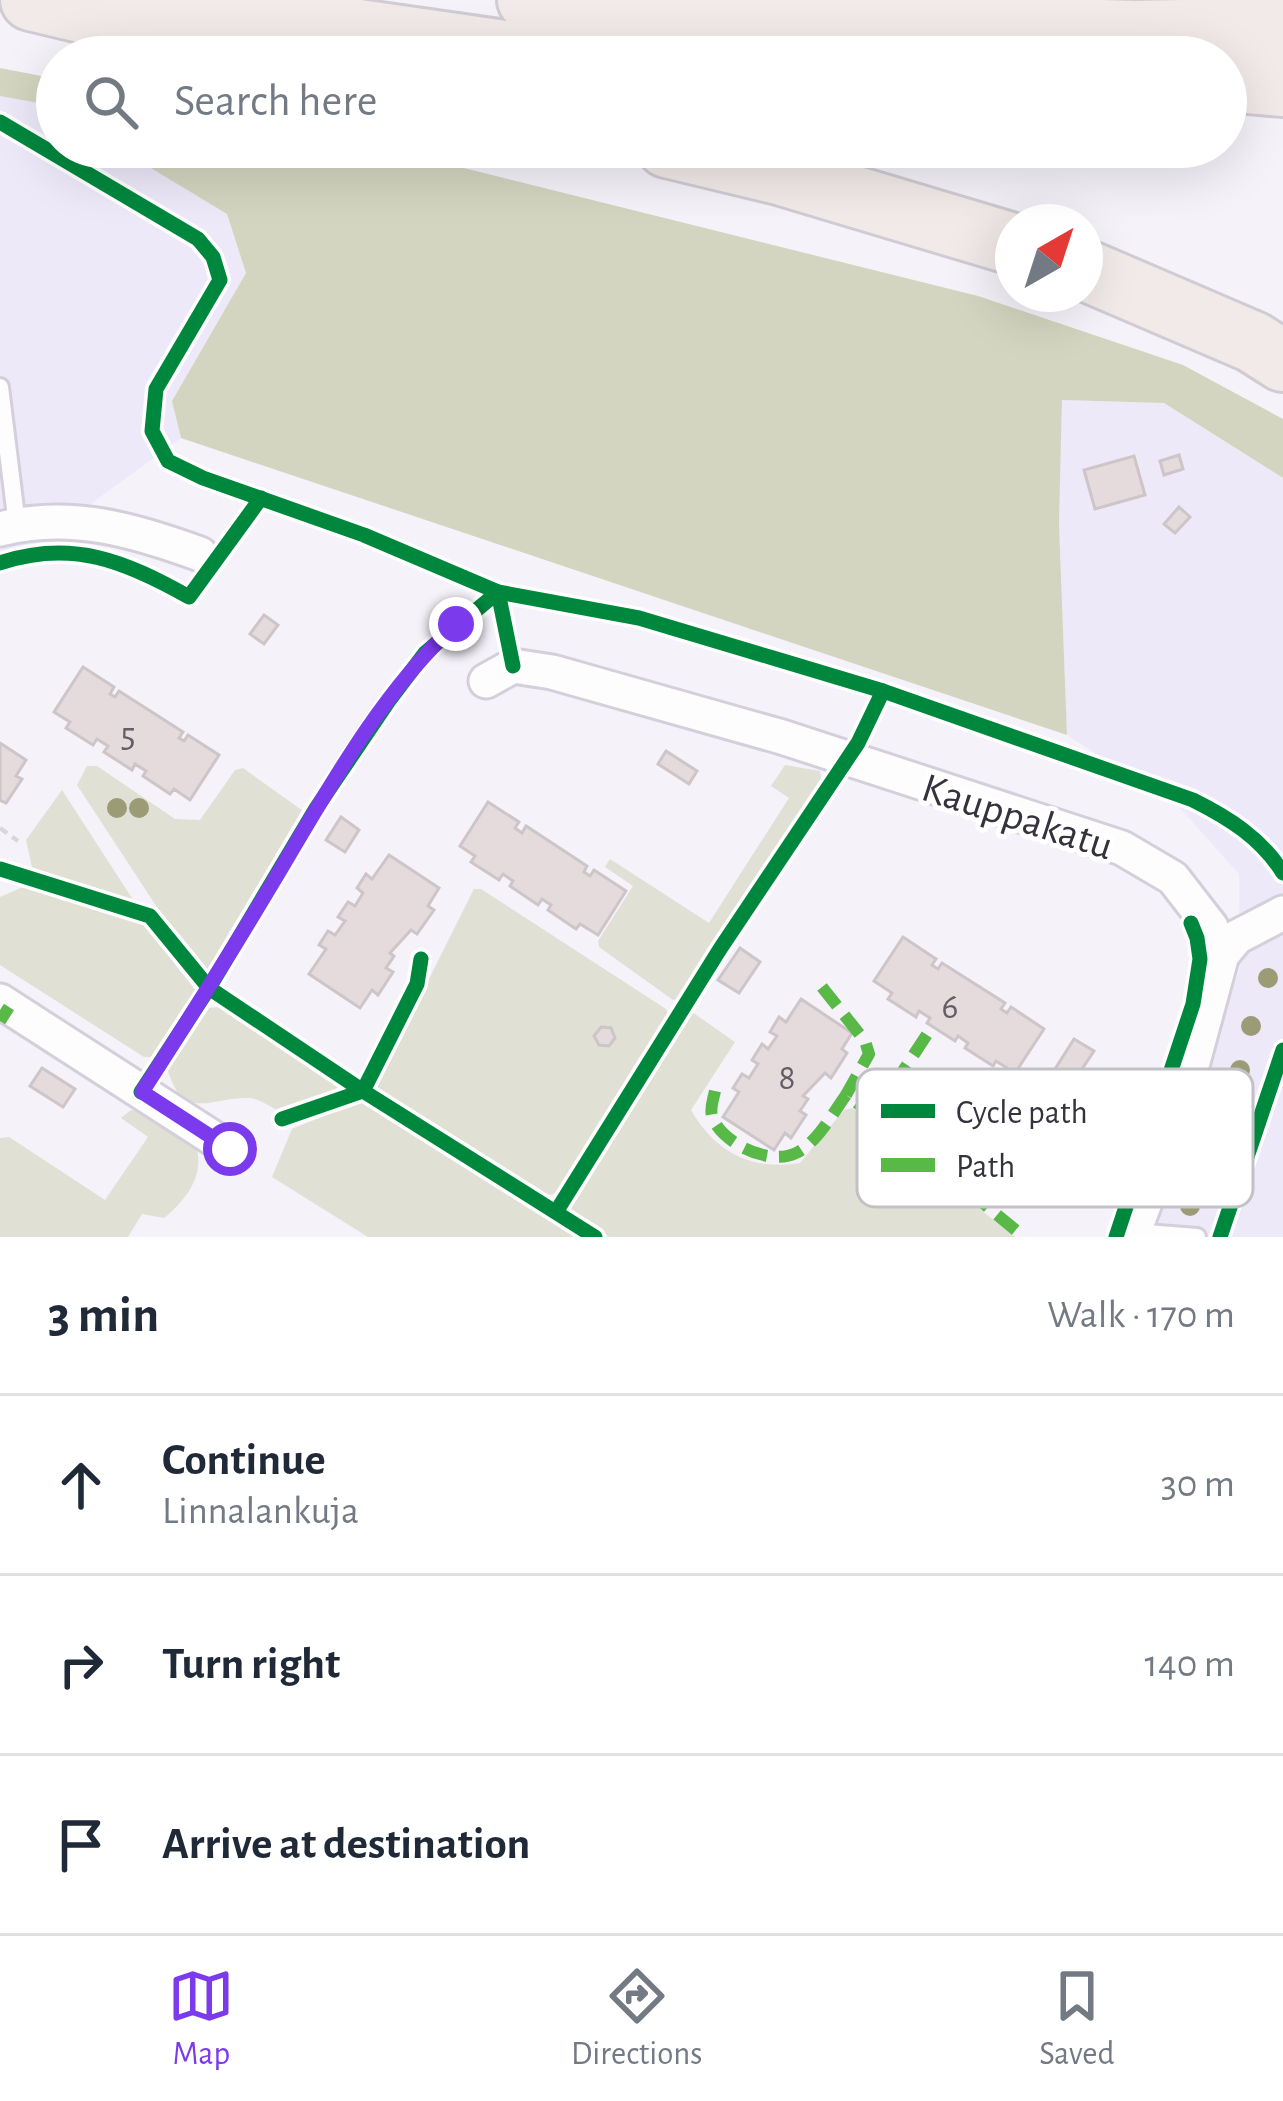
<!DOCTYPE html>
<meta charset="utf-8">
<style>
body{margin:0;font-family:"Alegreya Sans",sans-serif;background:#f2f2f3;color:#1f2937}
.compass{position:absolute;left:995px;top:204px;width:108px;height:108px;border-radius:50%;background:#fff;box-shadow:0 12px 48px #0002;rotate:39deg}
.stop{position:absolute;width:36px;height:36px;margin:-27px;border:9px solid #7c3aed;border-radius:50%;background:#fff}
.stop.end{background:#7c3aed;border-color:#fff;box-shadow:0 3px 12px #0008}
.list{margin:0;padding:0;list-style:none}
h2{display:flex;justify-content:space-between;align-items:center;height:156px;margin:0;padding:0 48px;font-size:51px}
h2 small{font-size:39px;font-weight:400;color:#747a83}
.list li{display:grid;grid-template-columns:78px 1fr auto;gap:36px;align-items:center;box-sizing:border-box;height:180px;padding:0 48px;border-top:3px solid #e0e1e3}
.list b{display:block;font-size:45px;white-space:nowrap}
.list p{margin:0;font-size:39px;white-space:nowrap;color:#747a83}
.list em{font-size:39px;font-style:normal;color:#747a83}
.icon{flex:none;width:66px;height:66px;fill:none;stroke:currentColor;stroke-width:2;stroke-linecap:round;stroke-linejoin:round}
.map{position:relative;flex:none;width:1283px;height:1237px;overflow:hidden}
.search{position:absolute;background:#fff;box-shadow:0 12px 48px #0002;left:36px;right:36px;top:36px;height:132px;display:flex;align-items:center;gap:30px;box-sizing:border-box;padding:0 42px;border-radius:66px;color:#747a83;font-size:45px}
.sheet{height:696px;background:#fff}
nav{display:flex;justify-content:space-around;align-items:center;box-sizing:border-box;height:168px;border-top:3px solid #e0e1e3;background:#fff;font-size:33px;color:#747a83}
nav a{display:grid;justify-items:center;gap:6px}
nav .on{color:#7c3aed}
.map>svg:first-child{display:block}
.built{fill:#eee9f9}
.green{fill:#e0e0d4}
.forest{fill:#d4d5c0}
.building{fill:#e6dbdc;stroke:#cdc5c7;stroke-width:3}
.lines{fill:none;stroke-linecap:round;stroke-linejoin:round}
.lane-casing{stroke:#d4cfda;stroke-width:22}
.street-casing{stroke:#d4cfda;stroke-width:39}
.highway-casing{stroke:#cfcdd3;stroke-width:66}
.path{stroke:#d8d8da;stroke-width:4.5;stroke-dasharray:9 6;stroke-linecap:butt}
.lane{stroke:#fefdfe;stroke-width:16}
.street{stroke:#fefdfe;stroke-width:33}
.highway{stroke:#f2eae8;stroke-width:60}
.quiet{stroke:#58b947;stroke-width:12;stroke-dasharray:24 12;stroke-linecap:butt}
.cycleway-casing{stroke:#fff;stroke-width:22}
.cycleway{stroke:#00873e;stroke-width:15}
.tree{fill:#9b9b75}
.route{stroke:#7c3aed;stroke-width:15}
.labels{text-anchor:middle;stroke-width:10;stroke-linejoin:round;paint-order:stroke}
.number-label{font-size:36px;fill:#635d66}
.street-label{font-size:42px;fill:#35313d;stroke:#fff}
.key{fill:#fff;stroke:#c2c1c5;stroke-width:3}
.key-label{font-size:33px;fill:#35313d}
</style>
<div class="map">
<svg width="1283" height="1237" viewBox="0 0 1283 1237">
<rect width="100%" height="100%" fill="#f5f2fa"/>
<g class="built">
<polygon points="0,96 44,104 57,112 57,147 116,147 227,214 246,273 172,401 181,438 0,570"/>
<polygon points="1062,400 1164,403 1283,478 1283,1237 1152,1237 1240,968 1239,874 1180,808 1067,735 1059,524"/>
</g>
<g class="green">
<polygon points="785,765 820,771 821,778 681,997 673,1000 599,947 598,941 633,886 605,867 610,859 709,923 789,798 771,786"/>
<polygon points="87,766 97,766 175,819 200,820 235,770 243,768 303,811 303,818 207,970 166,921 77,785"/>
<polygon points="62,790 137,906 32,867 26,840"/>
<polygon points="30,884 140,919 195,990 195,1000 153,1057 144,1057 0,965 0,897"/>
<polygon points="474,889 481,889 666,1009 670,1019 561,1192 545,1196 384,1095 376,1085"/>
<path d="M220,1007l123,80 -66,23c-8,-4 -18,-11 -27,-12 -38,-2 -66,25 -82,-27l41,-63z"/>
<path d="M692,1012l43,30 -44,68c24,42 60,61 109,53l44,-53 8,-2 163,129h-406l-42,-27z"/>
<polygon points="360,1101 562,1229 574,1237 368,1237 272,1177 292,1129"/>
<path d="M131,1110l11,2 55,38c7,27 -13,52 -33,68l-22,-4 -14,23h-128v-99l9,-1 96,63 43,-63 -27,-19z"/>
</g>
<g class="forest">
<polygon points="0,68 57,79 57,112 44,104 0,96"/>
<polygon points="116,147 379,147 978,296 1183,365 1283,419 1283,478 1164,403 1062,400 1059,524 1067,735 181,438 172,401 246,273 227,214"/>
</g>
<g class="building">
<polygon points="1179,455 1183,469 1164,475 1160,461"/>
<polygon points="1134,456 1145,495 1095,509 1084,470"/>
<polygon points="1179,507 1190,517 1175,533 1164,524"/>
<polygon points="264,615 278,625 264,644 250,634"/>
<polygon points="83,667 114,687 110,694 115,697 119,691 183,732 179,738 184,741 188,735 219,755 190,800 174,789 170,794 143,776 146,771 135,764 132,770 104,752 108,746 97,739 93,745 66,728 70,722 54,712"/>
<polygon points="0,743 26,760 16,776 22,779 6,803 0,800"/>
<polygon points="666,751 697,771 689,784 658,764"/>
<polygon points="488,802 519,822 515,828 522,833 526,826 587,866 584,872 590,876 594,870 626,891 598,935 580,924 576,929 548,910 551,905 542,899 538,905 510,886 513,881 503,874 499,880 471,862 475,856 460,846"/>
<polygon points="341,817 359,830 345,852 326,840"/>
<polygon points="389,855 439,888 428,906 434,910 417,934 411,930 390,953 394,956 386,968 393,972 378,995 372,990 360,1008 309,974 326,949 319,945 328,931 335,935 345,921 338,917 348,902 355,906 363,893 357,888 366,874 372,879"/>
<polygon points="903,937 936,959 932,965 938,969 942,963 1005,1003 1001,1009 1007,1013 1011,1007 1044,1029 1015,1073 996,1061 993,1066 965,1048 968,1043 958,1036 955,1041 927,1023 930,1018 919,1011 916,1017 888,999 892,993 874,981"/>
<polygon points="740,948 760,962 739,993 718,980"/>
<polygon points="801,999 852,1033 842,1049 847,1053 831,1078 825,1073 803,1096 808,1099 800,1111 806,1115 791,1138 785,1133 774,1150 723,1117 739,1092 733,1088 742,1074 749,1078 758,1064 752,1060 762,1044 768,1049 777,1036 770,1032 779,1017 786,1022"/>
<polygon points="601,1027 611,1028 615,1038 609,1046 599,1045 594,1036"/>
<polygon points="1074,1039 1094,1051 1074,1081 1055,1069"/>
<polygon points="42,1068 75,1089 63,1107 30,1086"/>
</g>
<g class="lines">
<defs>
<g id="lane">
<polyline points="0,387 17,525"/>
<polyline points="1133,1232 1197,1237"/>
</g>
<g id="street">
<path d="M0,529c70,-18 134,1 200,25"/>
<polyline points="486,681 513,666 552,672 782,737 1122,848 1173,878 1211,927 1222,955 1181,1106 1132,1237"/>
<polyline points="1222,955 1237,937 1283,913"/>
<polyline points="0,1001 230,1149"/>
</g>
<g id="highway">
<polyline points="31,0 189,38"/>
<polyline points="149,0 547,57"/>
<polyline points="528,0 667,21"/>
<polyline points="630,16 1134,31 1283,28"/>
<polyline points="1226,81 1283,86"/>
<polyline points="667,147 779,174 1013,244"/>
<polyline points="1085,270 1253,342 1283,361"/>
</g>
</defs>
<use href="#lane" class="lane-casing"/>
<use href="#street" class="street-casing"/>
<use href="#highway" class="highway-casing"/>
<polyline class="path" points="0,828 18,841"/>
<use href="#lane" class="lane"/>
<use href="#street" class="street"/>
<use href="#highway" class="highway"/>
<g class="quiet">
<polyline points="822,987 865,1041 869,1054 846,1095"/>
<polyline points="0,1021 9,1007"/>
<path d="M715,1091c-2,10 -6,18 -2,28 11,25 57,47 83,34 21,-10 37,-40 50,-58l51,37 127,105"/>
<polyline points="874,1115 928,1033"/>
</g>
<defs>
<g id="cycleway">
<path d="M0,122l198,117 15,18 7,23 -64,109 -4,42 16,30 35,17 161,57 134,57 141,26 134,40 110,33 310,109c36,18 68,38 90,73"/>
<path d="M0,563c72,-24 125,-2 189,34l72,-99"/>
<polyline points="0,869 150,916 209,988 363,1091 417,984 421,959"/>
<polyline points="141,1092 209,988 315,810 388,702 425,653 498,592 513,666"/>
<polyline points="282,1119 363,1091 595,1237"/>
<polyline points="556,1212 720,949 858,743 883,691"/>
<polyline points="1116,1237 1193,1004 1200,959 1197,938 1191,923"/>
<polyline points="1220,1237 1283,1050"/>
</g>
</defs>
<use href="#cycleway" class="cycleway-casing"/>
<use href="#cycleway" class="cycleway"/>
</g>
<g class="tree">
<circle cx="117" cy="808" r="10"/>
<circle cx="139" cy="808" r="10"/>
<circle cx="1268" cy="978" r="10"/>
<circle cx="1251" cy="1026" r="10"/>
<circle cx="1240" cy="1070" r="10"/>
<circle cx="1190" cy="1206" r="10"/>
</g>
<g class="lines">
<path class="route" d="M230,1149l-88,-57c47,-73 93,-146 137,-220 51,-86 103,-180 177,-248"/>
</g>
<g class="labels">
<g class="number-label">
<text x="128" y="746">5</text>
<text x="950" y="1018">6</text>
<text x="787" y="1089">8</text>
</g>
<g class="street-label">
<text transform="translate(1018 815) rotate(18)" y="15">Kauppakatu</text>
</g>
</g>
<rect x="857" y="1069" width="396" height="138" rx="18" class="key"/>
<rect x="881" y="1104" width="54" height="14" fill="#00873e"/>
<rect x="881" y="1158" width="54" height="14" fill="#58b947"/>
<g class="key-label">
<text x="956" y="1123">Cycle path</text>
<text x="956" y="1177">Path</text>
</g>
</svg>
<svg class="compass" viewBox="-18 -18 36 36"><path d="M0-13l5 13h-10z" fill="#e53935"/><path d="M0 13l5-13h-10z" fill="#747a83"/></svg>
<div class="stop" style="left:230px;top:1149px"></div>
<div class="stop end" style="left:456px;top:624px"></div>
<div class="search"><svg class="icon" aria-label="search" viewBox="0 0 24 24"><circle cx="10" cy="10" r="6"/><path d="M15 15l6 6"/></svg>Search here</div>
</div>
<section class="sheet">
<h2>3 min<small>Walk · 170 m</small></h2>
<ul class="list">
<li><svg class="icon" aria-label="ahead" viewBox="0 0 24 24"><path d="M12 20V5M6 11l6-6 6 6"/></svg><div><b>Continue</b><p>Linnalankuja</p></div><em>30 m</em></li>
<li><svg class="icon" aria-label="right" viewBox="0 0 24 24"><path d="M7 20v-9h11M14 6l5 5-5 5"/></svg><div><b>Turn right</b></div><em>140 m</em></li>
<li><svg class="icon" aria-label="arrive" viewBox="0 0 24 24"><path d="M6 21V4h12l-3 4 3 4H6"/></svg><div><b>Arrive at destination</b></div></li>
</ul>
</section>
<nav>
<a class="on"><svg class="icon" aria-label="map" viewBox="0 0 24 24"><path d="M3 6l6-2 6 2 6-2v14l-6 2-6-2-6 2zM9 4v14M15 6v14"/></svg>Map</a>
<a><svg class="icon" aria-label="directions" viewBox="0 0 24 24"><path d="M12 3l9 9-9 9-9-9zM9 14v-3h6M13 9l2 2-2 2"/></svg>Directions</a>
<a><svg class="icon" aria-label="saved" viewBox="0 0 24 24"><path d="M7 4h10v16l-5-4-5 4z"/></svg>Saved</a>
</nav>
